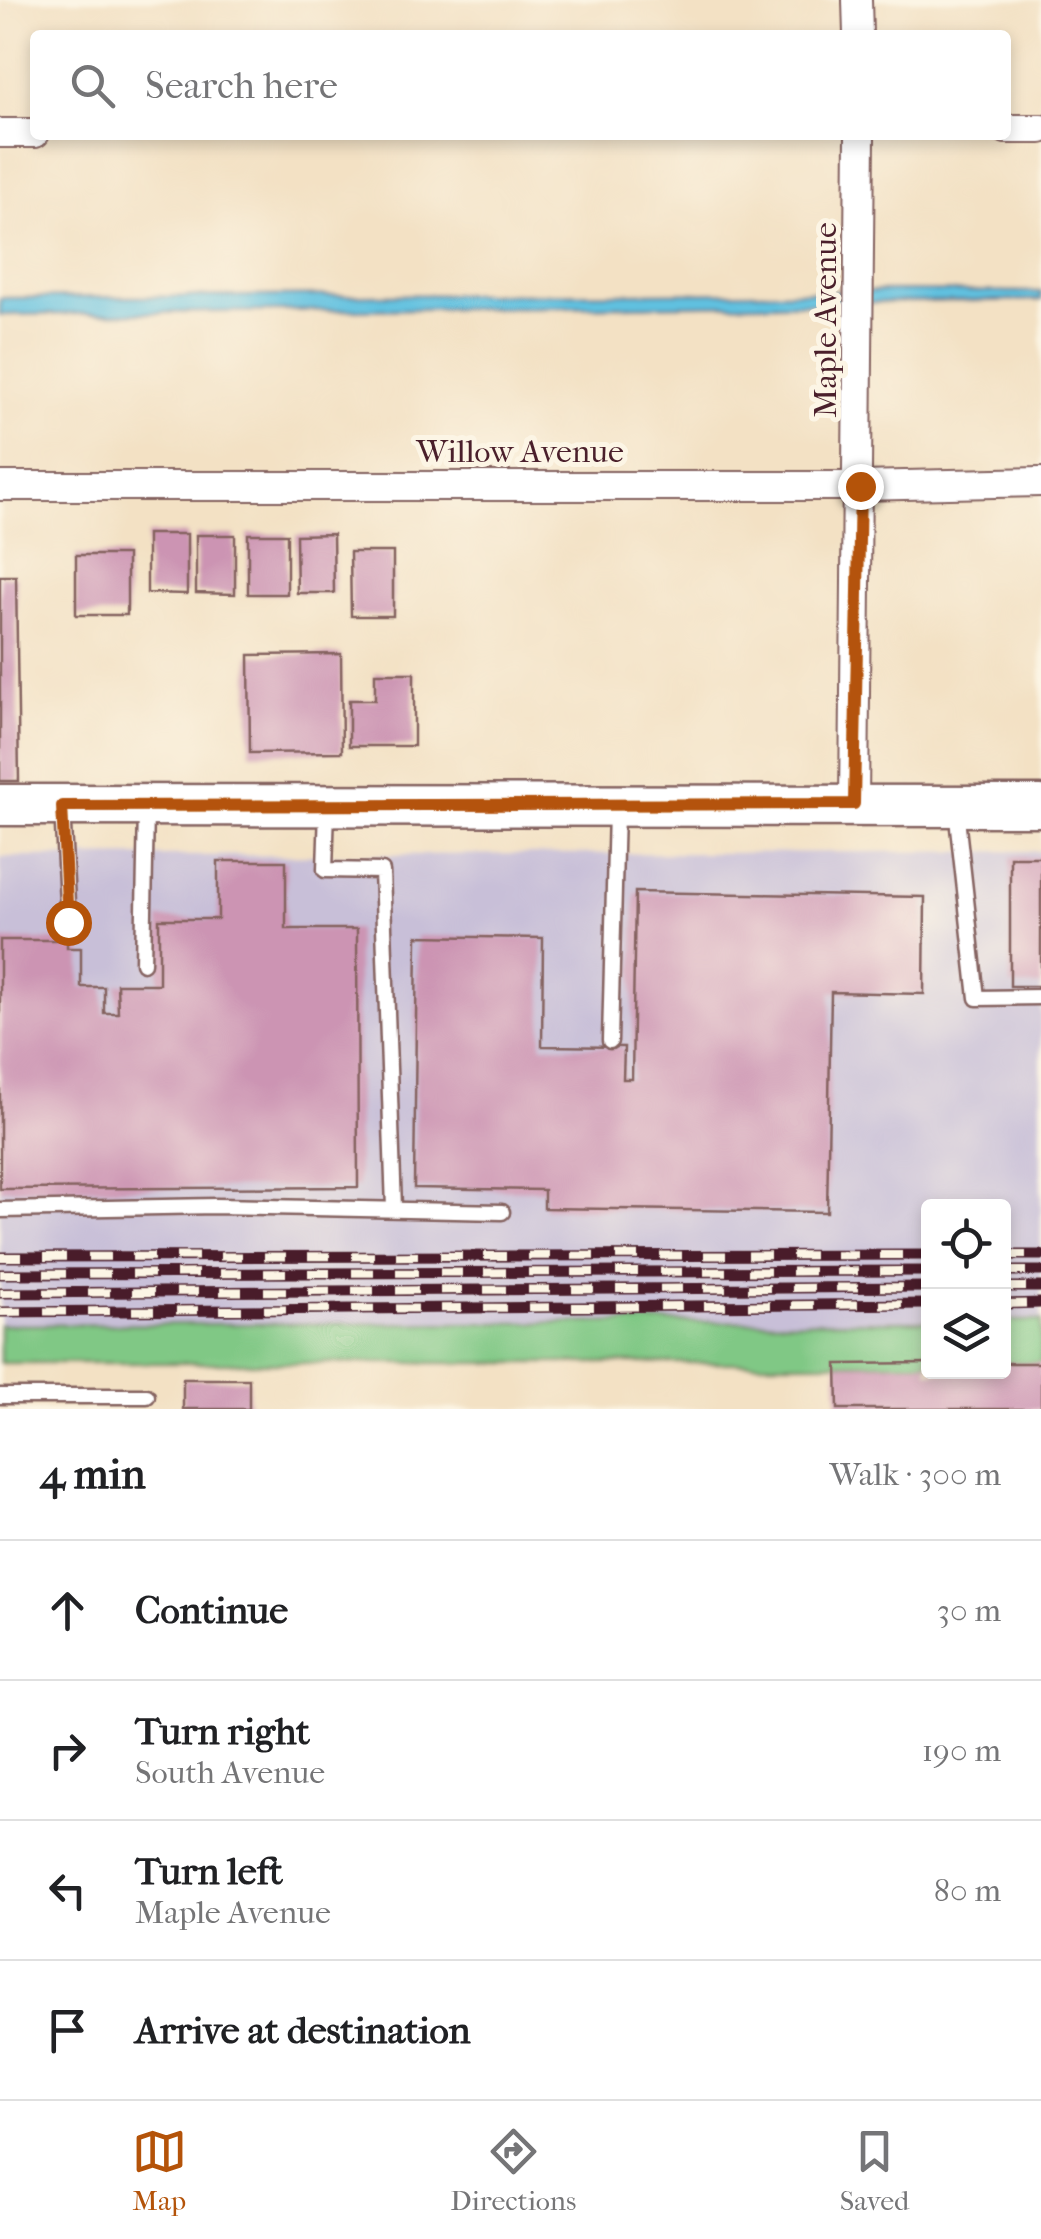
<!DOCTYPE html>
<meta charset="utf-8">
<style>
body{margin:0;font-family:"IM FELL French Canon",serif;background:#f2f2f2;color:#202124}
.controls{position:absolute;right:30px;bottom:30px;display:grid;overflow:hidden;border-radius:10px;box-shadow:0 5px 15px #0003}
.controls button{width:90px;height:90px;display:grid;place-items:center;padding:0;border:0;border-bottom:2px solid #e0e0e0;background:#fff;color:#202124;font:50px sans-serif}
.stop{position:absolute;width:30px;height:30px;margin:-22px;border:8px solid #b45309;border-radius:50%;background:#fff}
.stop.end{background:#b45309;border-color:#fff;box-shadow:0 2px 10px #0008}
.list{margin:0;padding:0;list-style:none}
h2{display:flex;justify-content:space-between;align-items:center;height:130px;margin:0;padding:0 40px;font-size:42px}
h2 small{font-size:32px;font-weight:400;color:#757577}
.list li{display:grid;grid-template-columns:65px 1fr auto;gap:30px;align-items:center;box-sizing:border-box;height:140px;padding:0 40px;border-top:2px solid #e0e0e0}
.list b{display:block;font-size:38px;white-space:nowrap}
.list p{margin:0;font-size:32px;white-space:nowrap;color:#757577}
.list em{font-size:32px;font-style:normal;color:#757577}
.icon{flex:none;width:55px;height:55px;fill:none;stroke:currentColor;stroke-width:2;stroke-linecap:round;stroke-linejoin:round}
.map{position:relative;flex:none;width:1041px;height:1409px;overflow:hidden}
.search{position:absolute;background:#fff;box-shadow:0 5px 15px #0003;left:30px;right:30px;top:30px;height:110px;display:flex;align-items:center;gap:25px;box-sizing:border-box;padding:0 35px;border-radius:10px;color:#757577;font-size:38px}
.sheet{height:690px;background:#fff}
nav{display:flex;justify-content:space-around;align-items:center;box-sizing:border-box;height:140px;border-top:2px solid #e0e0e0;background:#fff;font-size:28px;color:#757577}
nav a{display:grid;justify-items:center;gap:5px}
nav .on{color:#b45309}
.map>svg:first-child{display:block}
.industrial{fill:#c8bfd8}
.green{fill:#80c885;stroke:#657458;stroke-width:2.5}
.water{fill:#61c1e0;stroke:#567086;stroke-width:2.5}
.building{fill:#cc94b3}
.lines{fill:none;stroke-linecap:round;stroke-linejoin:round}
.service-casing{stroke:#856361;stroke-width:19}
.minor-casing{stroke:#856361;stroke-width:32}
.secondary-casing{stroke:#856361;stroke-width:45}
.service{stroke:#fff;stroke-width:14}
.minor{stroke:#fff;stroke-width:28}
.secondary{stroke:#fff;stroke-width:40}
.rail-casing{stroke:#4a1f2b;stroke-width:11}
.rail{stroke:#fcf5e5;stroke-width:8;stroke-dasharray:22;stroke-linecap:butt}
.route{stroke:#b45309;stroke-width:12}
.labels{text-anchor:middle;stroke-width:10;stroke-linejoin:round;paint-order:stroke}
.street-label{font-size:32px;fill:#4a1f2b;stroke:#fcf5e5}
</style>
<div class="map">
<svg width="1041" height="1409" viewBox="0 0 1041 1409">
<rect width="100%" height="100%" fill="#fcf5e5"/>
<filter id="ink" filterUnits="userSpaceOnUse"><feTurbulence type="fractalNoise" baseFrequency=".01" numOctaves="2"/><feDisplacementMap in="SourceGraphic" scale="20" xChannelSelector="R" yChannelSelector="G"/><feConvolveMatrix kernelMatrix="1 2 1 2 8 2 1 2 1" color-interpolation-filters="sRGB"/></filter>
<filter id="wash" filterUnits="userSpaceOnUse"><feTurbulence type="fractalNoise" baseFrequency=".0048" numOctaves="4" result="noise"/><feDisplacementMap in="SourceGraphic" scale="40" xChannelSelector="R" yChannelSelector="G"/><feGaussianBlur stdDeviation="2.25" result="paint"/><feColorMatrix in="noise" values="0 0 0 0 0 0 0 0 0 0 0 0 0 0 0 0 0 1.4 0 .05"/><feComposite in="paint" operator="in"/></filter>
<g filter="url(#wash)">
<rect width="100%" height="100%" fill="#f3e1c4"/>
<polygon class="industrial" points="1041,851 1041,1321 1004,1321 1004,1206 928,1206 928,1321 0,1327 0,857"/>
<g class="green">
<polygon points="928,1321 928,1363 0,1363 0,1325"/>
<rect x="1004" y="1321" width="37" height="42"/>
</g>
<polygon class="water" points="894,291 1041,292 1041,300 0,315 0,298"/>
<g id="blocks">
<g class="building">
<polygon points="147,534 187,534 187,594 147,593"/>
<rect x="248" y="534" width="39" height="60"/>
<polygon points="333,534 334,593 297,593 296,535"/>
<polygon points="196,535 235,535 235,594 196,593"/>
<polygon points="350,552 393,552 393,616 351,616"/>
<rect x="76" y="555" width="51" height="60"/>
<polygon points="0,576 16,576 19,781 0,781"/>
<polygon points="341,654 342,752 250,753 249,655"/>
<polygon points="375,673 414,673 414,746 349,746 349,700 375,700"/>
<rect x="1010" y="857" width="31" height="129"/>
<polygon points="218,861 286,861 286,929 357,929 358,1187 0,1189 0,940 67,940 67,948 81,948 81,987 104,987 104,1013 118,1013 117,984 159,984 159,919 218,919"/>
<polygon points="635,892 925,897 924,994 831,992 827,1212 544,1208 544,1190 414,1188 417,936 543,938 542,1046 624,1047 623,1079 632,1079"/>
<polygon points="928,1363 928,1372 1004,1372 1004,1363 1041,1363 1041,1409 838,1409 837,1364"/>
<rect x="183" y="1379" width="66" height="30"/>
</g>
</g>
</g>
<g filter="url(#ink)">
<use href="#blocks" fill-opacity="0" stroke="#856361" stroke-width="2.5"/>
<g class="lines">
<defs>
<g id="service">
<polyline points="62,807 68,922"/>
<polyline points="327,809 325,870 382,871 394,1208"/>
<polyline points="956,809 977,998 1041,997"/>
<polyline points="143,963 146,809"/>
<polyline points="610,1041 616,811"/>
<polyline points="0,1210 216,1206 502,1212"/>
<polyline points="0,1396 147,1396"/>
</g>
<g id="minor">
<polyline points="857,0 858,35"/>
<polyline points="1006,129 1041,129"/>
<polyline points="0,133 35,133"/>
<polyline points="0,486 859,486 1041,482"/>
<polyline points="854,805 860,135"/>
</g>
<polyline id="secondary" points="0,805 1041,806"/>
</defs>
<use href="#service" class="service-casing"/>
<use href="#minor" class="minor-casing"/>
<use href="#secondary" class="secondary-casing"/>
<use href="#service" class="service"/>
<use href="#minor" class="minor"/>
<use href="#secondary" class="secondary"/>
<defs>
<g id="rail">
<polyline points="1004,1255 1041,1255"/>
<polyline points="0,1257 928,1255"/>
<polyline points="1004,1271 1041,1271"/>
<polyline points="0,1274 928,1271"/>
<polyline points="1004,1287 1041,1287"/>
<polyline points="0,1293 928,1287"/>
<polyline points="1004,1304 1041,1303"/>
<polyline points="0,1312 928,1304"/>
</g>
</defs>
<use href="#rail" class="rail-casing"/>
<use href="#rail" class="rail"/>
</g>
</g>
<g class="lines" filter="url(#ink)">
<polyline class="route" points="68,922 62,806 854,804 860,486"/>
</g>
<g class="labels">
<g class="street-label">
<text transform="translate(825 320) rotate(-90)" y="11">Maple Avenue</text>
<text x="520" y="462">Willow Avenue</text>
</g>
</g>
</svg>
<div class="controls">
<button><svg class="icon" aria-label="locate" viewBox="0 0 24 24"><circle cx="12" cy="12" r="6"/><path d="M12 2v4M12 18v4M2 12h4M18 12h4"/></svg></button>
<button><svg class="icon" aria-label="layers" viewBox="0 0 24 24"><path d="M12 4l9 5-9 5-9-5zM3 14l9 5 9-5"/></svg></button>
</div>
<div class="stop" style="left:68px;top:922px"></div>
<div class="stop end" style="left:860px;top:486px"></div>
<div class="search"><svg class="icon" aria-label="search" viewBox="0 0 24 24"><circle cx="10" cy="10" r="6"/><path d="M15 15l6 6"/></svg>Search here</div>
</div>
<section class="sheet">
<h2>4 min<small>Walk · 300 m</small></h2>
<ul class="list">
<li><svg class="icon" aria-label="ahead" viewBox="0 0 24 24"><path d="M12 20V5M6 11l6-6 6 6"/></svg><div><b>Continue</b></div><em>30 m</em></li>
<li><svg class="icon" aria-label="right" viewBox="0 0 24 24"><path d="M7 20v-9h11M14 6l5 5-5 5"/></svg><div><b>Turn right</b><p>South Avenue</p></div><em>190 m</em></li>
<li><svg class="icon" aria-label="left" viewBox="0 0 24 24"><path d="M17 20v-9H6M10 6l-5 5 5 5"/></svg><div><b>Turn left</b><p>Maple Avenue</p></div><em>80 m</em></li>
<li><svg class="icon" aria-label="arrive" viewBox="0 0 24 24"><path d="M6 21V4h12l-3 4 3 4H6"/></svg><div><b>Arrive at destination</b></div></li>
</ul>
</section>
<nav>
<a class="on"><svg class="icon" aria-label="map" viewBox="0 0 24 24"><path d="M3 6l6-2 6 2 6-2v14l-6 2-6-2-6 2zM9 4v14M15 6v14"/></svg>Map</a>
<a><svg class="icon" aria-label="directions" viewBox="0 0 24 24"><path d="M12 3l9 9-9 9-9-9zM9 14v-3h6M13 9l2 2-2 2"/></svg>Directions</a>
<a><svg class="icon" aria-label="saved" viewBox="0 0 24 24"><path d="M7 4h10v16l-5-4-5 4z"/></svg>Saved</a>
</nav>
